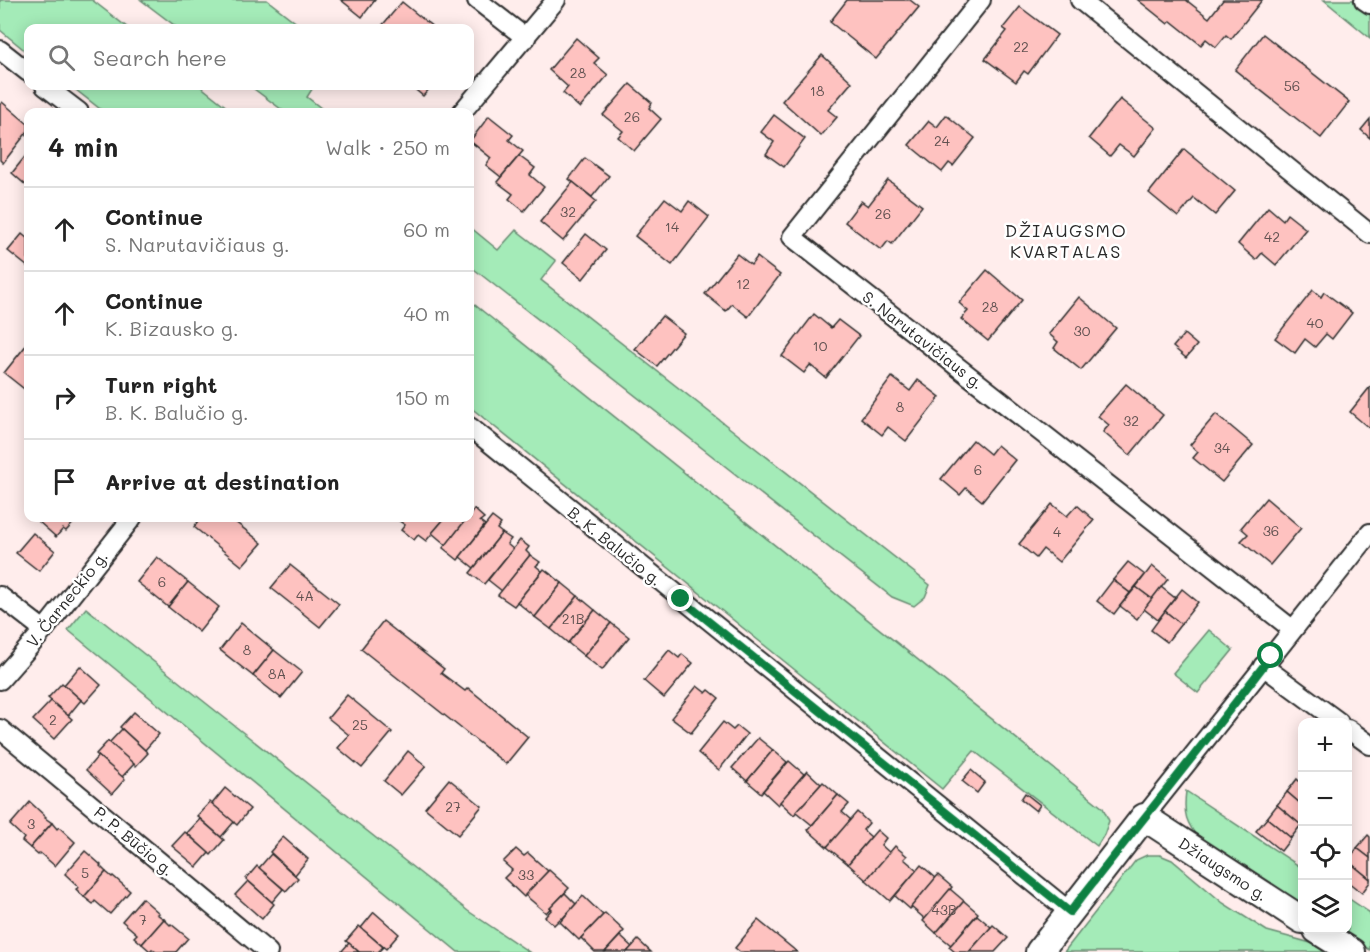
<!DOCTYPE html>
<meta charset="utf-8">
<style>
body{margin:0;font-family:Mali,sans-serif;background:#f6f6f6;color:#222}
.controls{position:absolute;right:18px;bottom:18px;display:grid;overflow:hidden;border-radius:12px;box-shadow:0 3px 15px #0003}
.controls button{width:54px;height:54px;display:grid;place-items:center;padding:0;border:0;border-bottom:2px solid #e0e0e0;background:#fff;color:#222;font:30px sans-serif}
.stop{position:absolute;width:18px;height:18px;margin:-14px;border:4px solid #0b8043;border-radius:50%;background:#fff}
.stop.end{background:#0b8043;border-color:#fff;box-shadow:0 2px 6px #0008}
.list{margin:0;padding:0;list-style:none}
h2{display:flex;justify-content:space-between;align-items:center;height:78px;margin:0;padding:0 24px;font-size:26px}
h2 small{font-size:20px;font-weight:400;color:#767676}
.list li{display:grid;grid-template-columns:39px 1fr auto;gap:18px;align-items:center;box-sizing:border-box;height:84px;padding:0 24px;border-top:2px solid #e0e0e0}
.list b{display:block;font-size:22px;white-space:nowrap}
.list p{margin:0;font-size:20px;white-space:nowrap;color:#767676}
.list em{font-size:20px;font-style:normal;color:#767676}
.icon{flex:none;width:33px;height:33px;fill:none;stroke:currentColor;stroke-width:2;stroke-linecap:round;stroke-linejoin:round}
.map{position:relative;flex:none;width:1370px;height:952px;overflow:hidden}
.search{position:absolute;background:#fff;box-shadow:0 3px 15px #0003;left:24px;top:24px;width:450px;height:66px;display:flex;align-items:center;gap:15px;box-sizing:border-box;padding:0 21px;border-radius:12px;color:#767676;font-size:22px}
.panel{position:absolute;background:#fff;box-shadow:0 3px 15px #0003;left:24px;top:108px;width:450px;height:414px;border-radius:12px}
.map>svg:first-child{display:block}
.green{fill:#a4ebb8;stroke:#688b72;stroke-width:1.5}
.building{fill:#fec2c0;stroke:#2b2b2b;stroke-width:1.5}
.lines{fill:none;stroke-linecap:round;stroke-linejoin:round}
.street-casing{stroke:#2b2b2b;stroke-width:22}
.secondary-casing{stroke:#2b2b2b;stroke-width:30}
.street{stroke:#fff;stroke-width:18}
.secondary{stroke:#fff;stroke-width:26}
.route{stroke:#0b8043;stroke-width:8}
.labels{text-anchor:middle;stroke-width:5;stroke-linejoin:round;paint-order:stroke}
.number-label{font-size:14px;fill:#605150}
.street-label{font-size:16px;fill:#2b2b2b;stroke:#fff}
.neighbourhood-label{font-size:18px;letter-spacing:1.5px;fill:#2b2b2b;stroke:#fff}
</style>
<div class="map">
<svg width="1370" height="952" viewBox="0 0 1370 952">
<rect width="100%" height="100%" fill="#ffedec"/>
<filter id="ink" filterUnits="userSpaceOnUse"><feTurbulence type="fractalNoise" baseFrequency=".0167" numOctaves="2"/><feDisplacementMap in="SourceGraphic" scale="12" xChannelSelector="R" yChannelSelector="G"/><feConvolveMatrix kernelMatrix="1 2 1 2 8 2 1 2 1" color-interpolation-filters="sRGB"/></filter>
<g filter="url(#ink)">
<g class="green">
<polygon points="0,0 92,0 128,28 28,28 28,53 0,30"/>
<polygon points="141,0 267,0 303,28 178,28"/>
<polygon points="1324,0 1370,0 1370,38"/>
<polygon points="71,86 200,86 233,112 104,112"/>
<polygon points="250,86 314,86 307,97 326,112 285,112"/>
<polygon points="470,227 498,250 516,230 556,261 541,280 930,585 925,597 914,606 892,597 470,266"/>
<polygon points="470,301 1103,808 1109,821 1104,835 1097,846 974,751 942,789 470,407"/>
<polygon points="86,608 468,911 529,952 458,952 68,630"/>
<polygon points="1209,630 1233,650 1198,693 1173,673"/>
<path d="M1186,791l116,77v39l-102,-66c-14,-19 -17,-26 -14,-50z"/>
<polygon points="1147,855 1160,855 1172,860 1223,903 1267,931 1311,943 1325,952 1064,952 1136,860"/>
<polygon points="1348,898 1370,913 1370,950 1338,930 1348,930"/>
</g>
<g class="building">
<polygon points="341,0 375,0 362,17"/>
<polygon points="847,0 910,0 919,7 876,59 830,22"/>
<polygon points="1138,0 1186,0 1209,18 1223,0 1262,0 1231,39 1226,35 1216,47 1206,39 1201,45 1171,21 1168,24"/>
<polygon points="402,2 434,28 380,28"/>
<polygon points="1020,7 1057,35 1028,74 1024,71 1016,82 985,59 1007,31 1003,28"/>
<polygon points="1263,34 1349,102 1321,138 1235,70"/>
<polygon points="576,38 599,58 594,63 608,75 580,108 563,93 568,87 549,70"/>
<polygon points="822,55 852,82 828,110 837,117 821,136 782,101"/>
<polygon points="630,84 652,103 649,108 661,119 634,151 618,137 623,131 603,115"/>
<polygon points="411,86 432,86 423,96"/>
<polygon points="1120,99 1156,128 1134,156 1119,145 1110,156 1089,138"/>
<polygon points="2,102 28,124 28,131 3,163 0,160 0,105"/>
<polygon points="774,115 805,139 784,167 766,154 774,142 761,132"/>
<polygon points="946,115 975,138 953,166 949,163 942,172 909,145 929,121 937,127"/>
<polygon points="489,116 513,135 509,140 523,151 501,177 486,165 491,158 470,141"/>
<polygon points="1370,119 1370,138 1361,130"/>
<polygon points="1184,149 1235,191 1215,215 1194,198 1178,217 1149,193"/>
<polygon points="28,153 28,187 12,173"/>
<polygon points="519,156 535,168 530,175 544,187 524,211 509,199 513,194 497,182"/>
<polygon points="585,158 609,176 592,197 569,179"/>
<polygon points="888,180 922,206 892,244 888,241 881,250 845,222 861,201 868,206"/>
<polygon points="573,182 596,201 563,241 540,222"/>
<polygon points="665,198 682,211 689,201 709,217 672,265 635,236"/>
<polygon points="1268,207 1283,220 1287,214 1306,229 1276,265 1262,253 1256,260 1238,244"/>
<polygon points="22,234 28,239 28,267 8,251"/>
<polygon points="586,234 606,250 583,279 563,263"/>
<polygon points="737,254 751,265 757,257 780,275 748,317 732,304 726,311 705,294"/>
<polygon points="987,270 1022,300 988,341 961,319 968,311 959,303"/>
<polygon points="1313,290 1321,297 1324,292 1352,313 1332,339 1326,334 1315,347 1305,339 1295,353 1275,338"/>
<polygon points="1079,297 1116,328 1081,370 1054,348 1058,342 1049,334"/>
<polygon points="814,314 831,328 838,320 859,336 826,378 810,365 804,373 782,356"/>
<polygon points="662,316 684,333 657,366 635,349"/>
<polygon points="1184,334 1197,345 1186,358 1173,347"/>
<polygon points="28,343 28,392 4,373"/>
<polygon points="892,377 910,391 918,380 940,397 906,441 888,427 882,435 861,418"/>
<polygon points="1126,384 1163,415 1130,455 1103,432 1109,425 1098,416"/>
<polygon points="1370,387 1370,429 1350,412"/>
<polygon points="1216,414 1253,445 1222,482 1193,458 1198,452 1190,445"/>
<polygon points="973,440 990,454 997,445 1015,460 982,501 966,488 960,495 941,479"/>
<polygon points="1266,498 1301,528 1270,565 1241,541 1248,534 1241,528"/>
<polygon points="1052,504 1067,516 1077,505 1094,520 1059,562 1043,549 1036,558 1019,544"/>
<polygon points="474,509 484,518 480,521 485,525 458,560 443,548 467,518 470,518 470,515"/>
<polygon points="492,517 501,524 497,529 502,533 474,568 460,557"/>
<polygon points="41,518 78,518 66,531 63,529 56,537 38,521"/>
<polygon points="201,518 230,518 262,543 242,566 194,527"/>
<polygon points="395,518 445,518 426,541 418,535 414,540 401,530 405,525"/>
<polygon points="445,518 467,518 446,545 432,533"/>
<polygon points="33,533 55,551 39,571 16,553"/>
<polygon points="502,533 511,539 507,544 513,549 484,584 470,573"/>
<polygon points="520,540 529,547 526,551 530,555 502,591 488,580"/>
<polygon points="530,555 540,562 536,566 542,571 514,606 498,595"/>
<polygon points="157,557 188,582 168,607 137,582"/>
<polygon points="1128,562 1145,575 1130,593 1113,580"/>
<polygon points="290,565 339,604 320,627 271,588"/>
<polygon points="1152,566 1168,579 1152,599 1136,587"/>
<polygon points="544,569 562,583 535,617 517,602"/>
<polygon points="1113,580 1130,593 1114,614 1097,601"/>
<polygon points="188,582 219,607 199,632 168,607"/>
<polygon points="562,583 578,596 551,629 535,617"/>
<polygon points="1136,587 1152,599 1137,619 1120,606"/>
<polygon points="1161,587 1175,598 1158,620 1144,609"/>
<polygon points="1182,589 1198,602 1181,624 1165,611"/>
<polygon points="578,596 595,610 568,643 551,629"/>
<polygon points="595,610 611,623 584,656 568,643"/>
<polygon points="1165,611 1181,624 1167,642 1151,630"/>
<polygon points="383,621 444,669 441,673 465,691 468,688 528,737 506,764 361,649"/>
<polygon points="241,623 274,650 253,676 220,650"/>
<polygon points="611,623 629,637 602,670 584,656"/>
<polygon points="274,650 302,672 281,698 253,676"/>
<polygon points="669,650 679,658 682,654 693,663 664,698 644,681"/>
<polygon points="80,666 101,685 85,703 64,685"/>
<polygon points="62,683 81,700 68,716 48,698"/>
<polygon points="697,686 706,693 709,690 719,698 691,733 671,718"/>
<polygon points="347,695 392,732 362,768 338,748 349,735 328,718"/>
<polygon points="51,701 72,719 54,739 33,720"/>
<polygon points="134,712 159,734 145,750 120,727"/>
<polygon points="723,722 733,730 737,726 747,734 719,770 698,753"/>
<polygon points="122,729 148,753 136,766 109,743"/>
<polygon points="758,738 773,750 747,781 732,768"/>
<polygon points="108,741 134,764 122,777 96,754"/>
<polygon points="773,750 787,762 761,793 747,781"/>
<polygon points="408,751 426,766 401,795 384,781"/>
<polygon points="98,756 125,779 112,794 86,770"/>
<polygon points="789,761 804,774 778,805 763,791"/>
<polygon points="971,770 985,782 977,793 962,781"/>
<polygon points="807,771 821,784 794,815 780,802"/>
<polygon points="449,779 482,806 458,835 425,808"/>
<polygon points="1297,779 1302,784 1302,805 1287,792"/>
<polygon points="823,782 838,795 812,825 796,812"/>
<polygon points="225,788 250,809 237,825 212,804"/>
<polygon points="1287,792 1302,805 1302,823 1301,825 1277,805"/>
<polygon points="1025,793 1040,805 1036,811 1021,799"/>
<polygon points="838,795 849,804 842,812 851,820 827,847 808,830"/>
<polygon points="30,802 46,817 45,818 52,823 30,848 22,841 24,838 10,825"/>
<polygon points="210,802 234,822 221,837 197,816"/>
<polygon points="1277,805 1301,825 1291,838 1267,818"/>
<polygon points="857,812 869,823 863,830 871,837 848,864 827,847"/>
<polygon points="1267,818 1291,838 1281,851 1256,831"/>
<polygon points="200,819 224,840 211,855 187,833"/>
<polygon points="52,823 57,829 59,827 75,842 55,866 40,853 38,855 30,848"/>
<polygon points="877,830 886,838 881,845 890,853 866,880 848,864"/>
<polygon points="185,832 209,853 197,867 172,846"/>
<polygon points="1368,835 1370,837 1370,858 1357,848"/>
<polygon points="283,837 308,859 295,875 270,852"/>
<polygon points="895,846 907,856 904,859 917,870 890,901 866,880"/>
<polygon points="1357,848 1370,858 1370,879 1348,861"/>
<polygon points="516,849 524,856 528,853 548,871 524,897 504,878 512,870 503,862"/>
<polygon points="85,851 101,865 100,866 106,872 84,897 76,889 79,887 65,874"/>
<polygon points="271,854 298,878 286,891 259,868"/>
<polygon points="1348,861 1370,879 1370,882 1362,893 1348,882"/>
<polygon points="921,865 936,878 910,909 895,896"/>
<polygon points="257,866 283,889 272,902 246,879"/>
<polygon points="549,870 569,888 546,913 525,895"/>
<polygon points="106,872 112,877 113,876 130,891 110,914 95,901 93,904 84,897"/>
<polygon points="938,875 952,887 925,919 911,907"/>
<polygon points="248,881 274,904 262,919 235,895"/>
<polygon points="950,889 964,901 936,933 923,921"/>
<polygon points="565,893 576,904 562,919 561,918 554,925 545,917 552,909 550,908"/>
<polygon points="583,896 603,915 579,940 560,922"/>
<polygon points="142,898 159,913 157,914 164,919 142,944 134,937 137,934 122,921"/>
<polygon points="964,901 978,913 951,945 936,933"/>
<polygon points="374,912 399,934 386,949 361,928"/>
<polygon points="605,913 624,931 605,952 595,952 581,938"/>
<polygon points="977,915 991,927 969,952 955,952 949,947"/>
<polygon points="164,919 170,925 171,924 188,938 176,952 156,952 152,949 150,951 142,944"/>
<polygon points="758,920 797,952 740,952 735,948"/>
<polygon points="993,925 1008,938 995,952 969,952"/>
<polygon points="359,926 383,947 378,952 359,952 346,941"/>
<polygon points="620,936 632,947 627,952 605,952"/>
<polygon points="638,940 651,952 627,952"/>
<polygon points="349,943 359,952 341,952"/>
</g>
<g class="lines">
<defs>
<g id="street">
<polyline points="477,0 526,38"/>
<polyline points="981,0 792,237 1292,629"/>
<polyline points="1080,0 1370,234"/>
<polyline points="1364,0 1370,4"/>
<polyline points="0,50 28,72"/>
<polyline points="45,86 79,112"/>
<polyline points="462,112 556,0"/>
<polyline points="470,427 1070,912"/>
<polyline points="0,596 44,630"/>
<polyline points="1263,666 1339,722"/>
<polyline points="0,680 44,630 132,518"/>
<polyline points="0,729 268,952"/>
<polyline points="1348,729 1370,745"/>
<polyline points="1144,817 1370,533"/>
</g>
<g id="secondary">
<polyline points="1317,930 1352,952"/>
<polyline points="1039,952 1144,817 1302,920"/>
</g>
</defs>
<use href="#street" class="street-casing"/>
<use href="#secondary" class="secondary-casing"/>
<use href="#street" class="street"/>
<use href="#secondary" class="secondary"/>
</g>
</g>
<g class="lines" filter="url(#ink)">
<path class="route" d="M681,599l389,313c67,-86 136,-170 201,-256"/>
</g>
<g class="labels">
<g class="number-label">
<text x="1021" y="52">22</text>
<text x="578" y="78">28</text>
<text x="1292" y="91">56</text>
<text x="817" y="96">18</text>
<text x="632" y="122">26</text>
<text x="942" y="146">24</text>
<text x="568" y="217">32</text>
<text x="883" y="219">26</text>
<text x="672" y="232">14</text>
<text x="1272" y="242">42</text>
<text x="743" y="289">12</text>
<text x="990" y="312">28</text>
<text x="1315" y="328">40</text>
<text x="1082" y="336">30</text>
<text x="820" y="351">10</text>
<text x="900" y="412">8</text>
<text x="1131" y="426">32</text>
<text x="1222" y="453">34</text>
<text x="978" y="475">6</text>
<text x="1271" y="536">36</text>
<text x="1057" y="537">4</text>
<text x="162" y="587">6</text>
<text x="305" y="601">4A</text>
<text x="573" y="624">21B</text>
<text x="247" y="655">8</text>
<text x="277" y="679">8A</text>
<text x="53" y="725">2</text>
<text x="360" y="730">25</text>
<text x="453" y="812">27</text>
<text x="31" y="829">3</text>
<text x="85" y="878">5</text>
<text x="526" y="880">33</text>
<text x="944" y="915">43B</text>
<text x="143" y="925">7</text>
</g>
<g class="street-label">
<text transform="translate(923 340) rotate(38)" y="6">S. Narutavičiaus g.</text>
<text transform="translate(615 546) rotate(39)" y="6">B. K. Balučio g.</text>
<text transform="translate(67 599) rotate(-51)" y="6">V. Čarneckio g.</text>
<text transform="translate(134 841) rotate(40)" y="6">P. P. Būčio g.</text>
<text transform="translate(1223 869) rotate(33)" y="6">Džiaugsmo g.</text>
</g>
<g class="neighbourhood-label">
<text x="1066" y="237">DŽIAUGSMO<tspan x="1066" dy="21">KVARTALAS</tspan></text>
</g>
</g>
</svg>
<div class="controls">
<button>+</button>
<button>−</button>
<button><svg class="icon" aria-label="locate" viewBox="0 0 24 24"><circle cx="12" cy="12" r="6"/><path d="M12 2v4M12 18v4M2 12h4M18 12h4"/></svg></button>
<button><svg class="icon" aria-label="layers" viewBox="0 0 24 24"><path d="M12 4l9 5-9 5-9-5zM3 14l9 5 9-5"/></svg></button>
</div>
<div class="stop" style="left:1271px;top:656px"></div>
<div class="stop end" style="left:681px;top:599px"></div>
<div class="search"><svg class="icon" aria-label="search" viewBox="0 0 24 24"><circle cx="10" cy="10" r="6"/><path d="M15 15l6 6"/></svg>Search here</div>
<section class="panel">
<h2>4 min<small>Walk · 250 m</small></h2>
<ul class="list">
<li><svg class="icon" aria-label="ahead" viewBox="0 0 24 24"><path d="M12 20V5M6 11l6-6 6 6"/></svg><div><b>Continue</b><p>S. Narutavičiaus g.</p></div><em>60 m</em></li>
<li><svg class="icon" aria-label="ahead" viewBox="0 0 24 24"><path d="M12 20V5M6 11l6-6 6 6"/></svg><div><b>Continue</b><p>K. Bizausko g.</p></div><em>40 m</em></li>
<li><svg class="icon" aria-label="right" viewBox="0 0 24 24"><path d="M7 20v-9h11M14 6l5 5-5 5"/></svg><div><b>Turn right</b><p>B. K. Balučio g.</p></div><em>150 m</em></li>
<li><svg class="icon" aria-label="arrive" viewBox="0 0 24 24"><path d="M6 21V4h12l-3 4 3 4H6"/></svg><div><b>Arrive at destination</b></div></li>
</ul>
</section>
</div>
